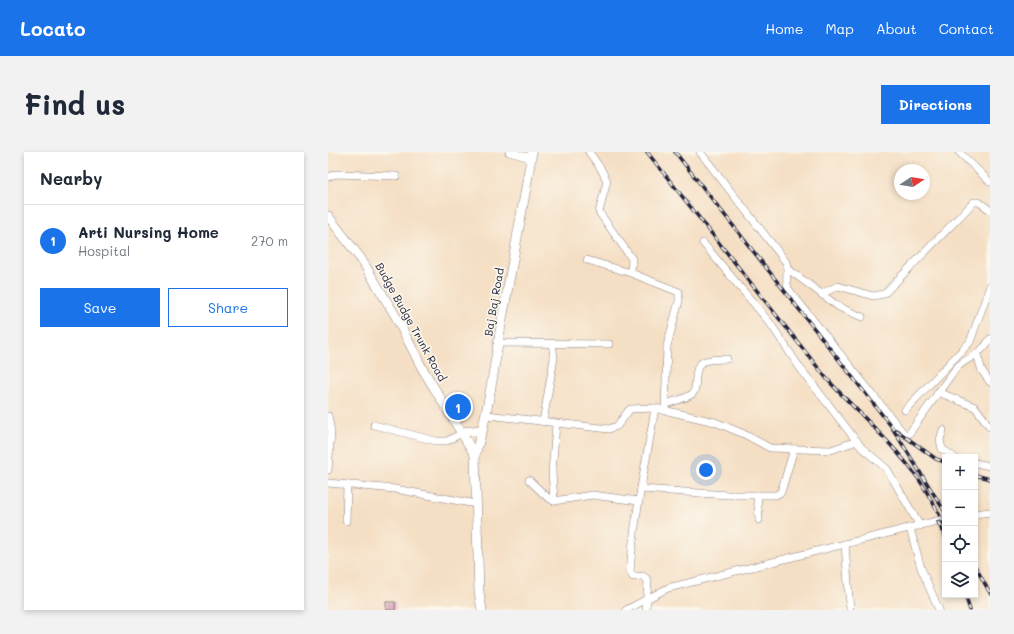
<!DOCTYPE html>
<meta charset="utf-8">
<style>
body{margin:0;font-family:Mali,sans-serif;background:#f2f2f3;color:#1f2937}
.controls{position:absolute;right:12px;bottom:12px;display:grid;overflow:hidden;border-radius:0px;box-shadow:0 2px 6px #0003}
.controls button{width:36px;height:36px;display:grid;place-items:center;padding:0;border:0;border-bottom:1px solid #e0e1e3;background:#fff;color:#1f2937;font:20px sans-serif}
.compass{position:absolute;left:566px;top:12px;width:36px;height:36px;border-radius:50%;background:#fff;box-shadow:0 2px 6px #0003;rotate:78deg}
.you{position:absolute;left:378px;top:318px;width:14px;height:14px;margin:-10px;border:3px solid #fff;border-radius:50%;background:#1a73e8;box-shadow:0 0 0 6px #1a73e833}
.badge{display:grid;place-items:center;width:26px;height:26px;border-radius:50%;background:#1a73e8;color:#fff;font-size:13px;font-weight:700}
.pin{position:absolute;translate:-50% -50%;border:2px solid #fff;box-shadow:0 1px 4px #0006}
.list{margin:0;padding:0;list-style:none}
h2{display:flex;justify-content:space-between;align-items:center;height:52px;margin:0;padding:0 16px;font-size:17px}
h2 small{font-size:13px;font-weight:400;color:#747a83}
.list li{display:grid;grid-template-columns:26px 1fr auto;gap:12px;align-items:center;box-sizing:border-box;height:72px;padding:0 16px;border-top:1px solid #e0e1e3}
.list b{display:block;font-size:15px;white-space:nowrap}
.list p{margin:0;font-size:13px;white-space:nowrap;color:#747a83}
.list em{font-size:13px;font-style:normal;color:#747a83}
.actions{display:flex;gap:8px;padding:12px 16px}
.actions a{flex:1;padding:9px 0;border:1px solid #1a73e8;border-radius:0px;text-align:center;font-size:14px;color:#1a73e8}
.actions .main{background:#1a73e8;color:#fff}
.icon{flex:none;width:22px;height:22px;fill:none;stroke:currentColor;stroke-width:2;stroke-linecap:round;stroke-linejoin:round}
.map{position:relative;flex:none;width:662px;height:458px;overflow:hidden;border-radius:0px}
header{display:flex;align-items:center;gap:24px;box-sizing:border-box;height:56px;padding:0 20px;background:#1a73e8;color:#fff}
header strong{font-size:19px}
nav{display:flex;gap:22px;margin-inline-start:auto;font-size:14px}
.intro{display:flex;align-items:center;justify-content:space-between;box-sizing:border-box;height:96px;padding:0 24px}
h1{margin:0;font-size:28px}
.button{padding:10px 18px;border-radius:0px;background:#1a73e8;color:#fff;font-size:14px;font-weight:700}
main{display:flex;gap:24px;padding:0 24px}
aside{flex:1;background:#fff;border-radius:0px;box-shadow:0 2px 6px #0003}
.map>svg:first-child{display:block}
.building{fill:#d78aaf}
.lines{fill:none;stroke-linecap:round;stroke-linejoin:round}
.minor-casing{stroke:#8c8080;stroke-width:8}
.major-casing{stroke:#8c8080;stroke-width:10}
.minor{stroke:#fff;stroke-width:7}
.major{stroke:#fff;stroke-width:9}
.rail-casing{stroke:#22223b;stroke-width:3.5}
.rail{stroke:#fbf7ec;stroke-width:2;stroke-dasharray:6;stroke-linecap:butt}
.labels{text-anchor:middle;stroke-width:3.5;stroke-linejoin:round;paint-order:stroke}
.street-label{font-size:11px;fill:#22223b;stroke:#fbf7ec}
</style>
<header>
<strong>Locato</strong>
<nav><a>Home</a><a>Map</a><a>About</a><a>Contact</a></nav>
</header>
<div class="intro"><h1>Find us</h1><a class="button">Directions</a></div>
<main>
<aside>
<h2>Nearby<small></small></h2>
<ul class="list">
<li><span class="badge">1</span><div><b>Arti Nursing Home</b><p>Hospital</p></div><em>270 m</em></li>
</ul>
<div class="actions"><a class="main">Save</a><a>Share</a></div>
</aside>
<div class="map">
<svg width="662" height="458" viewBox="0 0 662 458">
<rect width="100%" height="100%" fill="#fbf7ec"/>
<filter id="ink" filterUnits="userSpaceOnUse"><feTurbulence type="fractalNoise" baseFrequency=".025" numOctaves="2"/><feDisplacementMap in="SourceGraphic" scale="8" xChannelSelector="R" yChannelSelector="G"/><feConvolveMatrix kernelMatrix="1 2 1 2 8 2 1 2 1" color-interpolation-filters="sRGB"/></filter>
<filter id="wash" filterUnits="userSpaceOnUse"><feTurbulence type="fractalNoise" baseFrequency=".012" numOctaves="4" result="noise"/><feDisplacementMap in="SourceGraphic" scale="16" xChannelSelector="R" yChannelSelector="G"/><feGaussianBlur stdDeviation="0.9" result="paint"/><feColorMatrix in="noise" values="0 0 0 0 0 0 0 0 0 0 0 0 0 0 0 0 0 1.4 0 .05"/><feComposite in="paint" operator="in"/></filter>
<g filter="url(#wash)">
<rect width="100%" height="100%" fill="#f5dfc4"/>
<g id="blocks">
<g class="building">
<polygon points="118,250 138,251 135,268 128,269"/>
<rect x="58" y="450" width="9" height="8"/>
</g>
</g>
</g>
<g filter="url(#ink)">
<use href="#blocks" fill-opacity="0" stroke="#8c8080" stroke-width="1"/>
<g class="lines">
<defs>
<g id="minor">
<polyline points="181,0 203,6"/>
<polyline points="261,0 273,17 279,29 271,60 304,107 303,121"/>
<path d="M372,0l86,110c3,9 -2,19 3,28l116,145h3l48,-67c11,-10 27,-15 34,-29"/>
<polyline points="631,0 662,30"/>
<polyline points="0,25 8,22 68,24"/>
<polyline points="375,91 442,171 472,216 534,296 559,317 592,374"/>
<polyline points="259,108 303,121 351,140 351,149 339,194 337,259"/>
<polyline points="460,117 511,155 534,165"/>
<polyline points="493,142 510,134 545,144 556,142 646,50 651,50 662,58"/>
<polyline points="170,191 281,192"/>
<polyline points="649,202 654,219 662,230"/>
<polyline points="610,240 647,255 662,275"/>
<path d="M338,252c8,-3 19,-5 26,-10 8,-6 -2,-27 13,-33 7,-2 15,-2 22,-2"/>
<polyline points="577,258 642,190 662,134"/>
<polyline points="159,263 281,277 289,274 302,257 327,256 387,270 416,282 442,296 503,298 529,289"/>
<polyline points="0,264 3,279 0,318"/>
<polyline points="215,270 226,206 224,191"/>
<polyline points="46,273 108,289 119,289 134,281"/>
<polyline points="615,278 612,288 614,297 626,305"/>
<polyline points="647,311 662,314"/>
<polyline points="201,328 219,345 226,349 264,343 311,349"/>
<polyline points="0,331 67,337 148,352"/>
<polyline points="313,337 400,343 448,343 453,340 466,297"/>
<polyline points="429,343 431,368"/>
<polyline points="226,349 224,320 228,272"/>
<polyline points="647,362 662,360"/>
<polyline points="18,369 19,333"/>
<polyline points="582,376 593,416 611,458"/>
<polyline points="517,392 522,458"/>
<polyline points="298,458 340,436 617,367"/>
<path d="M318,458l2,-30 -5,-4 -10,1 -3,-5c4,-55 16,-109 25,-164"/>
</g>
<g id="major">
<polyline points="0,64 33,107 67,163 94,216 147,303 151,440 154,458"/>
<polyline points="133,280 155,278"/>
<path d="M147,303c14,-44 19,-89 27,-135 10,-56 21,-112 30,-168"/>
</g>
</defs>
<use href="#minor" class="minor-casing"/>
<use href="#major" class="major-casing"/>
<use href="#minor" class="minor"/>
<use href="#major" class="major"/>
<defs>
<g id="rail">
<path d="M319,0l180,227c30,33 64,62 91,99 10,15 19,32 27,48"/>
<polyline points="347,0 563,274 617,360"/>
<polyline points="568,278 608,307 617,310"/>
<polyline points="647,323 662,327"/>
<polyline points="610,370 617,385"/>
<polyline points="647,414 662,441"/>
<polyline points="637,443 642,458"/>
</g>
</defs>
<use href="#rail" class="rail-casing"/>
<use href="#rail" class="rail"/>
</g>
</g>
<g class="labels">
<g class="street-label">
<text transform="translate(166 150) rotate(-80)" y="4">Baj Baj Road</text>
<text transform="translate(83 170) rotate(61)" y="4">Budge Budge Trunk Road</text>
</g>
</g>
</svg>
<div class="controls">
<button>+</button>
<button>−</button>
<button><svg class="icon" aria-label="locate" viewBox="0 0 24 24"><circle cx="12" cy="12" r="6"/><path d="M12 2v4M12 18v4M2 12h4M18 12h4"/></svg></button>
<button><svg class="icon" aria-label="layers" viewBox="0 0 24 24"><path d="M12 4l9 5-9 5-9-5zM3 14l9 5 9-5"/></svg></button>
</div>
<svg class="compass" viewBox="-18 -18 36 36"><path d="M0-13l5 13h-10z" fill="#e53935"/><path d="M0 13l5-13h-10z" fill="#747a83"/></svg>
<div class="you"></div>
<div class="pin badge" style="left:130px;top:255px">1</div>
</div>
</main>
